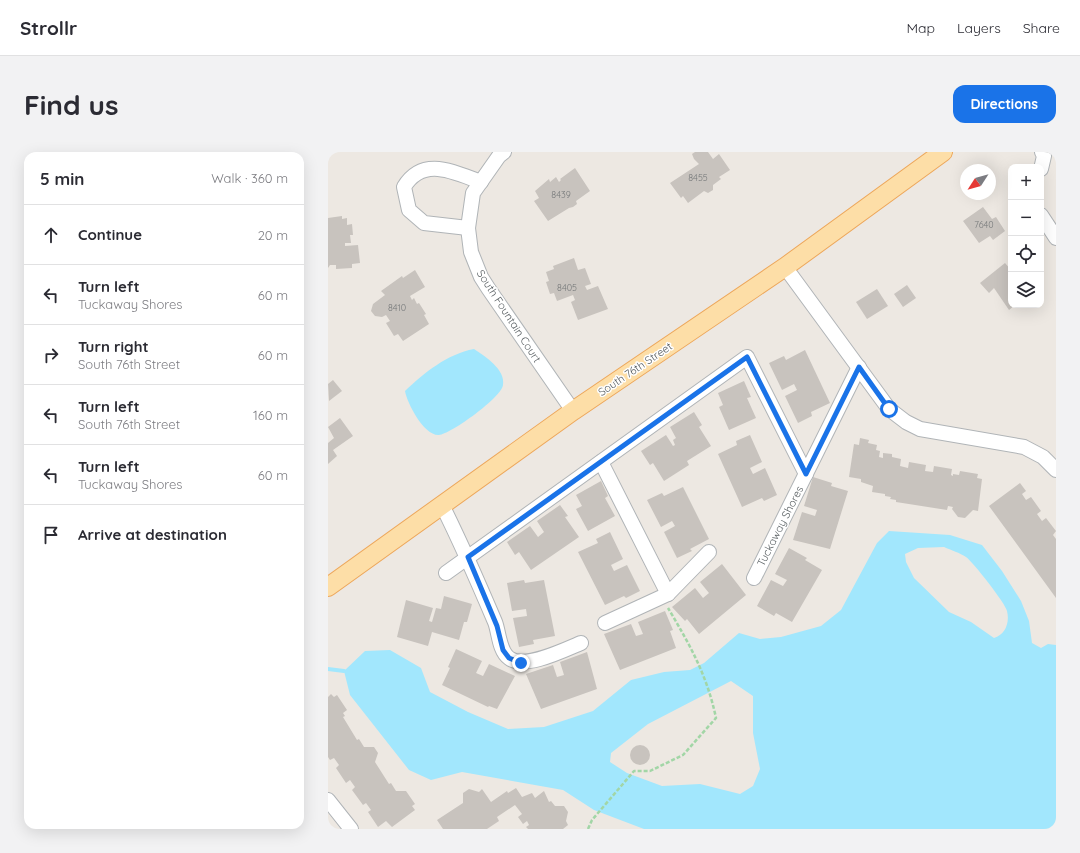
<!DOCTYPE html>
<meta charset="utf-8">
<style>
body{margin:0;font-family:Quicksand,sans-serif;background:#f2f2f3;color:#2b2b33}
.controls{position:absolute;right:12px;top:12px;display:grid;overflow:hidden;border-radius:8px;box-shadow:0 4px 16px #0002}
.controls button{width:36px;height:36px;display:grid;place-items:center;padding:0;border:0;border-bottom:1px solid #e1e1e2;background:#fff;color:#2b2b33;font:20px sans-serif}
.compass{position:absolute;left:632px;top:12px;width:36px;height:36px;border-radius:50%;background:#fff;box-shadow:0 4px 16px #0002;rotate:234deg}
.stop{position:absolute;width:12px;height:12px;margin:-9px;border:3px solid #1a73e8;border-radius:50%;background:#fff}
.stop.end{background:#1a73e8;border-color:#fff;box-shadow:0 1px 4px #0008}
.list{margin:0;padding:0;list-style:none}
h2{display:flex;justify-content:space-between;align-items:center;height:52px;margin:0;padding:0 16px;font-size:17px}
h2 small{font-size:13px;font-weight:400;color:#7c7c81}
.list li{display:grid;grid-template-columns:26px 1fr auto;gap:12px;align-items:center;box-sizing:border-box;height:60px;padding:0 16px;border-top:1px solid #e1e1e2}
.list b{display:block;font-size:15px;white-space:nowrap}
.list p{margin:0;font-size:13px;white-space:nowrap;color:#7c7c81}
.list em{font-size:13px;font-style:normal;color:#7c7c81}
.icon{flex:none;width:22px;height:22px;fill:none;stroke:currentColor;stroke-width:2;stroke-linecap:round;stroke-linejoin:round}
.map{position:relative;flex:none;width:728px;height:677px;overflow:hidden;border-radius:12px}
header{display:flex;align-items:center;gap:24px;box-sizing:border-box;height:56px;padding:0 20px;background:#fff;border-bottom:1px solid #e1e1e2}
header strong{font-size:19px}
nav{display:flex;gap:22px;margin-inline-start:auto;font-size:14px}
.intro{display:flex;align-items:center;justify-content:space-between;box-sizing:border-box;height:96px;padding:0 24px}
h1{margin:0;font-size:28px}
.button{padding:10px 18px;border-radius:12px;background:#1a73e8;color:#fff;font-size:14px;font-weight:700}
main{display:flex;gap:24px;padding:0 24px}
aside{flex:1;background:#fff;border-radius:12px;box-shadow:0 4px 16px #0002}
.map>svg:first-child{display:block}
.water{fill:#a2e7fd;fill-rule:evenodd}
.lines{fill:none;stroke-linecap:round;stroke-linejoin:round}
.stream{stroke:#a2e7fd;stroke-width:4}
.building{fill:#c8c3be}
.minor-casing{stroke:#b0b4b7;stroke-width:16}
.major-casing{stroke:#eda75b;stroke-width:20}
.path{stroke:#a2d6a6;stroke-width:2.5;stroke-dasharray:4 2;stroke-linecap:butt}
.minor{stroke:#fff;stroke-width:14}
.major{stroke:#fddea7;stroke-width:18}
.route{stroke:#1a73e8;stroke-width:5}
.labels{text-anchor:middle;stroke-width:3;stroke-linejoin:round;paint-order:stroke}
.number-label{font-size:9px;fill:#76797a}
.street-label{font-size:11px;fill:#5a6063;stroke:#fff}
</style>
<header>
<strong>Strollr</strong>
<nav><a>Map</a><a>Layers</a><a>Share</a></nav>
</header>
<div class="intro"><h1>Find us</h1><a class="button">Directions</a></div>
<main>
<aside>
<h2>5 min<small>Walk · 360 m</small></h2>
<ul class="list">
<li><svg class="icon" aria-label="ahead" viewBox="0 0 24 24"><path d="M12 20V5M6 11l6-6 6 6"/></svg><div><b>Continue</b></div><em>20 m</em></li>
<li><svg class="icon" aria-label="left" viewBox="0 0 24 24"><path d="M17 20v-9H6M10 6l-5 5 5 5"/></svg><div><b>Turn left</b><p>Tuckaway Shores</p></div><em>60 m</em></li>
<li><svg class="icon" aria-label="right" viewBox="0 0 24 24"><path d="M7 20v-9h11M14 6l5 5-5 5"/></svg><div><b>Turn right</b><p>South 76th Street</p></div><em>60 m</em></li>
<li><svg class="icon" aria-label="left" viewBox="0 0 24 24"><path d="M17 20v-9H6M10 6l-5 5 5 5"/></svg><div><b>Turn left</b><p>South 76th Street</p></div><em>160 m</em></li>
<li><svg class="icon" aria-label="left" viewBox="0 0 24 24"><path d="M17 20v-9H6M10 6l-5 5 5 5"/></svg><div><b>Turn left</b><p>Tuckaway Shores</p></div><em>60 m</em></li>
<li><svg class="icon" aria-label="arrive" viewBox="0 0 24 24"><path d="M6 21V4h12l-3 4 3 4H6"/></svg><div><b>Arrive at destination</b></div></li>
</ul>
</aside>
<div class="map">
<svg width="728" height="677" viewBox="0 0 728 677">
<rect width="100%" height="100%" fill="#ede8e2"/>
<g class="water">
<path d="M146,197c11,7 32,21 29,36 -1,12 -52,49 -64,50 -15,1 -32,-32 -34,-44 19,-18 42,-37 69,-42z"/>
<path d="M561,379l61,4 32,10 20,26 19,30 8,20 3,22 9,5 7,-4 8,1v184h-412l-50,-19 -31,-20 -101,-18 -31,8 -22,-10 -59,-75 -6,-24 21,-20 25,-1 31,18 9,24 38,20 40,17 36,-2 49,-16 38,-31 33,-8 26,-2 14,-7 35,-30 21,6 21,-2 40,-11 20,-16 36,-67zM616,395c7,3 16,6 22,10 7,5 40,47 41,54 3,12 -2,24 -13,27l-23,-16 -22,-10 -35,-34 -8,-16 -1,-8 13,-6zM403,529l22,15v37l7,36 -7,17 -13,8 -40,-10 -38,2 -35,-13 -17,-11 1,-9 37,-29z"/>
</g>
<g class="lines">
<polyline class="stream" points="0,517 16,519"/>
</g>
<g class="building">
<polygon points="367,0 380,0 385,7 391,2 402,18 391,25 393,27 385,33 385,38 380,41 376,39 360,51 355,44 353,46 342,31 371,12 366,7 364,2"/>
<polygon points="247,16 262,39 248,49 249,52 245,55 241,56 220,69 206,49 211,46 207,39 221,27 222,30 228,25 231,30 233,28 232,27"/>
<polygon points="655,55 664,67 668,65 677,79 665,88 662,84 651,91 635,69"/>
<polygon points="14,64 14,67 19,66 19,73 24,72 25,83 22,83 23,91 17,91 17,94 30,93 32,111 24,112 24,116 8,117 8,113 2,113 0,116 0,66"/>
<polygon points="246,106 250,118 257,116 263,132 257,134 259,138 270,134 280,157 250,168 243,150 247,148 245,143 229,149 226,141 222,142 218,130 221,129 218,120 226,117 225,114"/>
<polygon points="677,111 683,118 683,153 687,153 681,158 666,136 661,141 652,131"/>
<polygon points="87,118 97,135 82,144 84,148 86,146 89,152 91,151 98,162 96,163 101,172 75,189 70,182 66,184 58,171 62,169 58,163 54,165 47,164 43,159 45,152 57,143 53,139 74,124 75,126"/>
<polygon points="579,133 588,146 575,155 566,142"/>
<polygon points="549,137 560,154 539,167 528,150"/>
<polygon points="477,198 502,251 483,260 484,264 470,271 457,244 469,238 466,232 454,238 441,211 456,204 458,208"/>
<polygon points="5,228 14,239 1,249 0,232"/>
<polygon points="416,229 423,245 419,246 428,266 401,278 391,255 395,253 390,241"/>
<polygon points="366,260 374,273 371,275 383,294 359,309 361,313 336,329 325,311 322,313 313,299 338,283 345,294 347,293 345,288 348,286 342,275"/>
<polygon points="12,266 25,284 5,298 9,304 0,312 0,291 6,286 0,275"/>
<polygon points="422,283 434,310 422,316 425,322 437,316 449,343 436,349 434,346 414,355 390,302 409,293 408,289"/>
<polygon points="532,286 541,288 540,291 549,293 548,298 552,299 551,305 555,306 555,301 564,302 564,305 573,307 572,314 580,316 581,310 598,313 597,319 605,320 606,314 624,317 623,323 625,324 625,322 631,323 632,319 650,322 649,326 654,327 650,359 645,358 637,366 630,365 624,357 625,355 620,354 619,358 568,350 568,348 562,347 563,345 557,344 557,342 544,340 545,334 533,330 533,327 521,325 526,292 531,293"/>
<polygon points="485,325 504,331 503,334 520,339 502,397 465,388 474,360 487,364 489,358 476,354"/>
<polygon points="273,329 280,344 277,346 287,364 260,379 248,357 254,354 248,343"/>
<polygon points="692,331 698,339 694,342 698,348 703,345 713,359 709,362 714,369 718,366 728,379 725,383 728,387 728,446 661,354"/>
<polygon points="355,335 381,387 362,397 364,399 349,406 336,380 347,374 344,369 333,375 319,348 334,341 336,344"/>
<polygon points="232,353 240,364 237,365 251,385 203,418 191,400 187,403 179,390 202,374 210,385 216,380 209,369"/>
<polygon points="282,380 295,407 283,413 286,419 299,413 312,439 298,446 296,444 277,453 250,400 270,391 268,387"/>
<polygon points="461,396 479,406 477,408 494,418 464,470 448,461 446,464 429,454 443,428 455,434 459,428 447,422"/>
<polygon points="394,412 418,443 371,482 359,467 357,469 344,455 367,436 375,446 381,441 372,430"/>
<polygon points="196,428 197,431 216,428 227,484 205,488 206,492 191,495 185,466 199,464 198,457 184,459 179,431"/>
<polygon points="116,444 144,452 139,470 136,470 131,488 104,480 100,494 69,485 78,448 105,456 101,469 104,470 108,456 113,457"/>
<polygon points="337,459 345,478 342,479 348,496 292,518 276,482 303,472 308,484 315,482 310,470"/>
<polygon points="128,497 154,509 148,521 155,524 161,512 187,524 169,557 161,554 160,555 114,533 122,516 120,515"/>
<polygon points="259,500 269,537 213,557 198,522 225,513 229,525 236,523 232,510"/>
<polygon points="3,542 6,545 9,543 19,558 15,561 17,564 15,565 29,588 31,587 36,595 46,595 50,601 47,610 61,632 63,631 68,639 78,639 87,652 84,654 87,658 64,675 58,669 50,675 40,660 43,658 38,651 35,653 24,638 27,635 22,628 18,631 8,616 11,613 6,606 2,608 0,605 0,545"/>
<circle cx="312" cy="603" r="10"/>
<polygon points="188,636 194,645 204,641 207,646 216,639 221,650 223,649 227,654 236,654 240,660 238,669 240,673 235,677 200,677 198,675 201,673 199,669 195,672 190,665 194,662 187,653 169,665 171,669 159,677 115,677 109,668 135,651 135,641 141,637 151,640 154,637 163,650 179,639 180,641"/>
</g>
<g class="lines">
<defs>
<g id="minor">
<polyline points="176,0 171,4 145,41 140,76 143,100 153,125 160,136 245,259"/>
<polyline points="713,17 716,4 714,0"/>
<polyline points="713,63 728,86"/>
<path d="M140,76l-44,-5 -15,-13 -5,-23c19,-31 49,-15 77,-5"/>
<polyline points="457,115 561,257 578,270 592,277 696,295 715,305 728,318"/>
<polyline points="273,310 340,442"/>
<path d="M114,353c19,38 36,77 53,117 4,10 4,29 14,36 15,12 55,-8 72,-15"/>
<polyline points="118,421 419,205 478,322"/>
<polyline points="426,426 531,215"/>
<polyline points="277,471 340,442 381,400"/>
<polyline points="0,648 23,677"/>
</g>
<polyline id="major" points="0,435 245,259 457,115 615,0"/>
</defs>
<use href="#minor" class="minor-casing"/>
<use href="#major" class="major-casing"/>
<path class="path" d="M260,677l4,-9 42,-49h16l33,-16 33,-37c-9,-43 -26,-73 -48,-110"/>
<use href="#minor" class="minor"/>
<use href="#major" class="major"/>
</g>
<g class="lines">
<polyline class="route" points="193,511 181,506 175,498 169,474 140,405 419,205 478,322 531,215 561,257"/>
</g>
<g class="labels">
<g class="number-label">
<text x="370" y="29">8455</text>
<text x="233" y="46">8439</text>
<text x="656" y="76">7640</text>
<text x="239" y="139">8405</text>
<text x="69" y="159">8410</text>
</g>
<g class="street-label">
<text transform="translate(181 164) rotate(57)" y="4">South Fountain Court</text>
<text transform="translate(307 217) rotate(-34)" y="4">South 76th Street</text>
<text transform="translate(452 374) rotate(-63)" y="4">Tuckaway Shores</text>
</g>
</g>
</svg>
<div class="controls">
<button>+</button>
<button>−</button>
<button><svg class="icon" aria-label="locate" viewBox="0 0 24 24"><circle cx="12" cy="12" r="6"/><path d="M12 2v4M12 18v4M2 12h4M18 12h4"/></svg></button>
<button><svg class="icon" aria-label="layers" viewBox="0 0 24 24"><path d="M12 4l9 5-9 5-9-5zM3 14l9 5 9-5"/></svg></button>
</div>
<svg class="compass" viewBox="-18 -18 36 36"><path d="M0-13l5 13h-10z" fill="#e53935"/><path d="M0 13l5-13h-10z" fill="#7c7c81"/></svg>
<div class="stop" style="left:561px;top:257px"></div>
<div class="stop end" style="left:193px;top:511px"></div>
</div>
</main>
